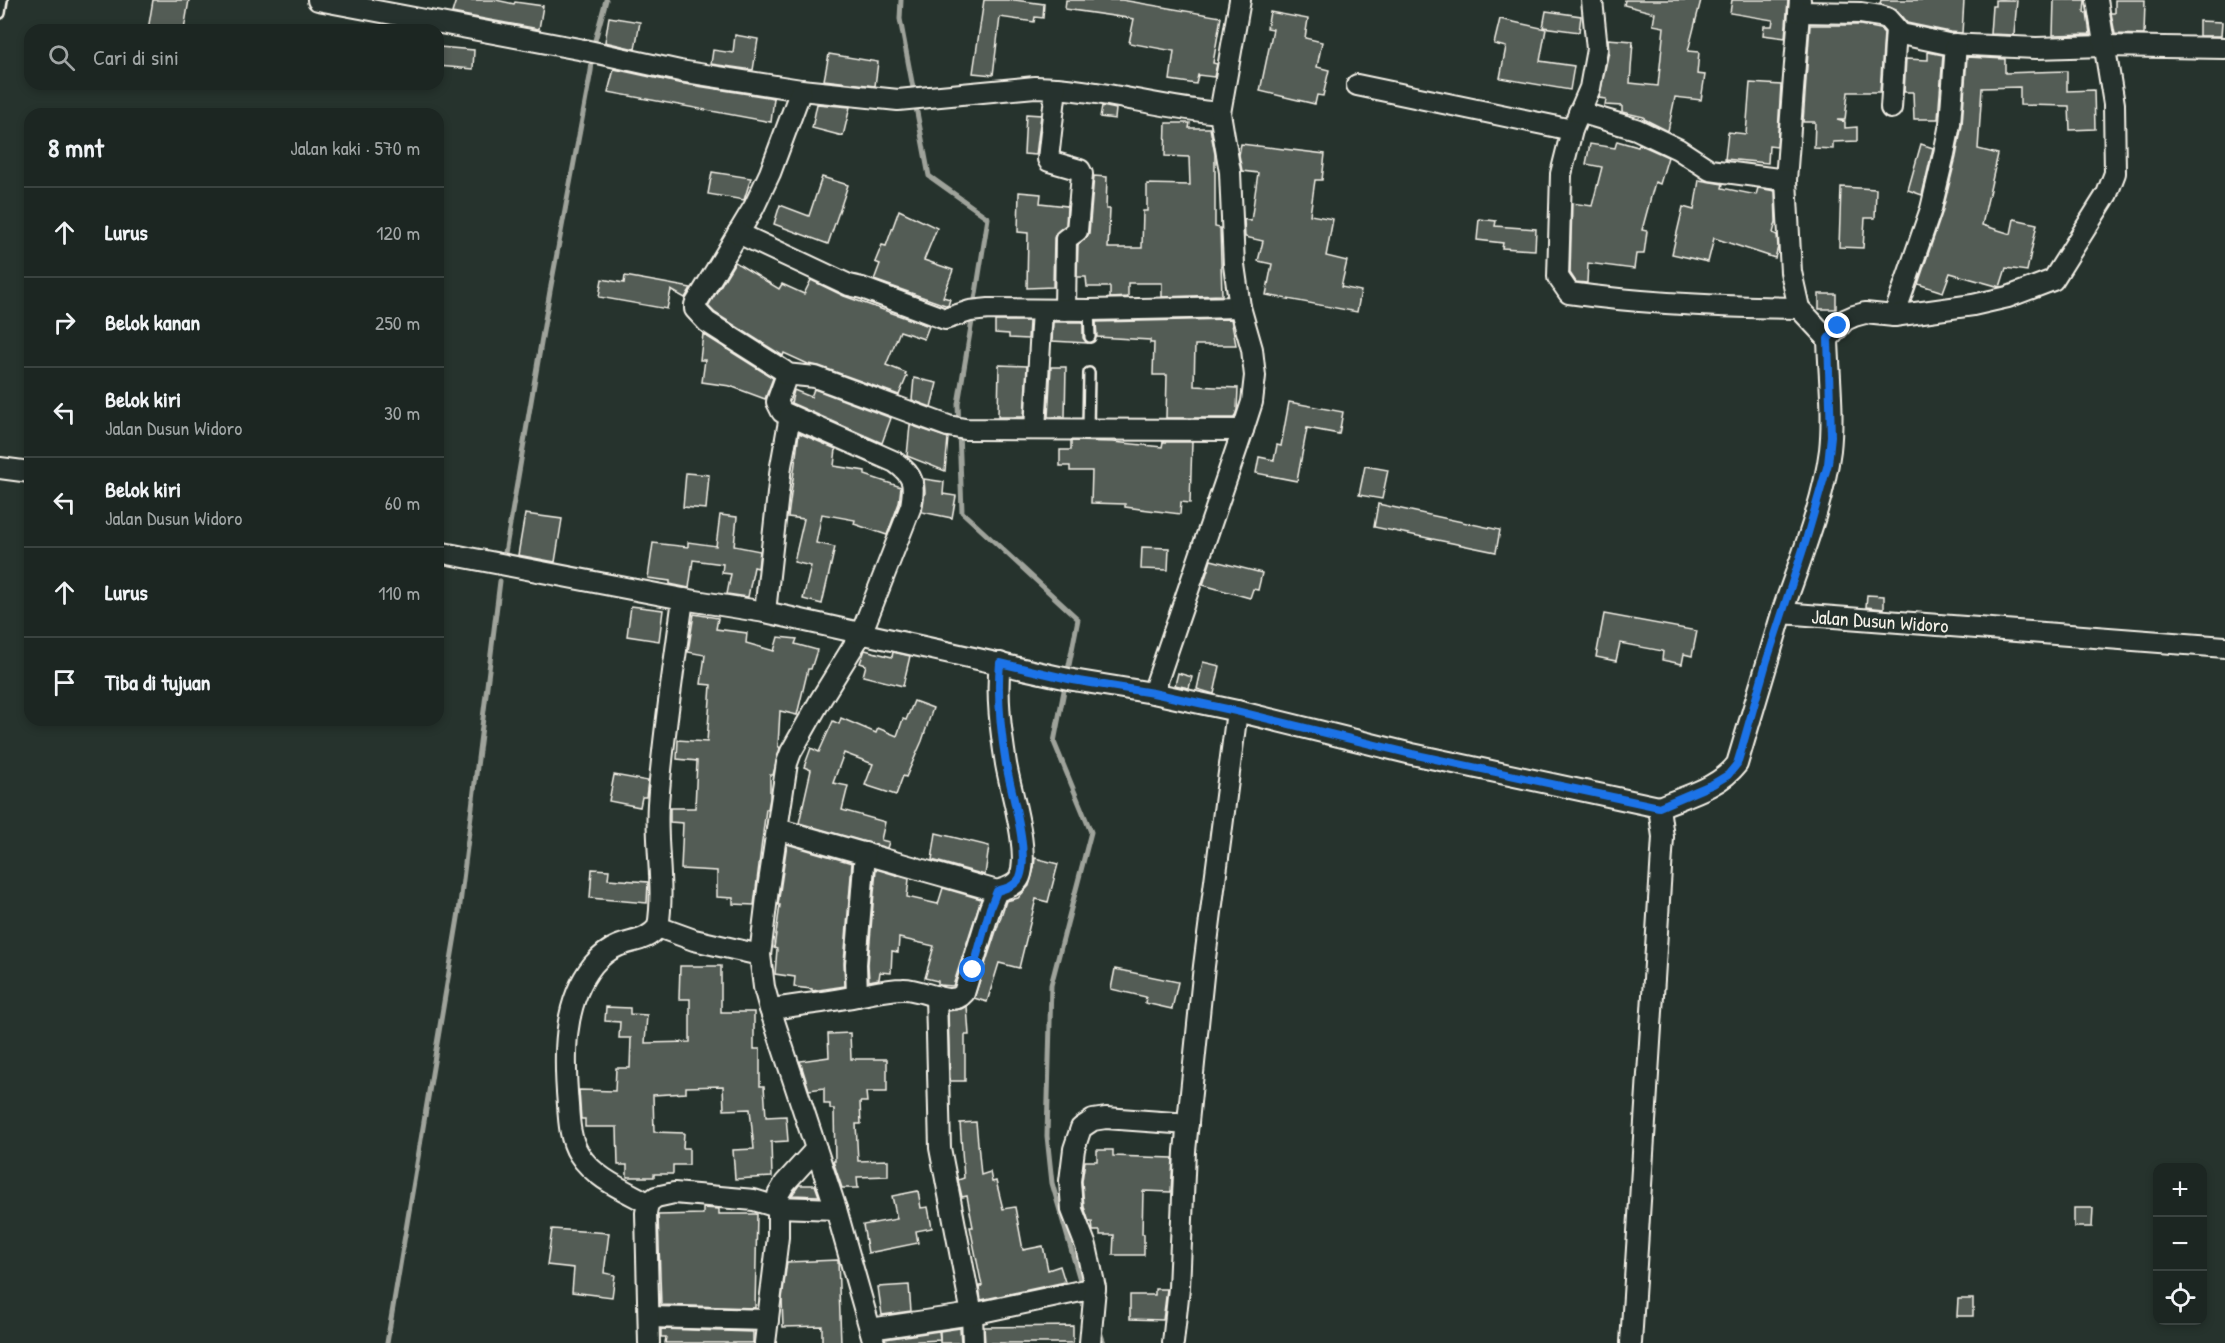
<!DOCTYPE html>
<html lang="id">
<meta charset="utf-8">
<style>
body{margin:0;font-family:"Patrick Hand",sans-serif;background:#252e2a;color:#f1f3f6}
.controls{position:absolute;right:18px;bottom:18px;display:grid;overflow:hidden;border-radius:12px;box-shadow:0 3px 9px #0003}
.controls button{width:54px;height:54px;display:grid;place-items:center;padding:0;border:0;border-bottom:2px solid #3a4340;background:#1c2622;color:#f1f3f6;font:30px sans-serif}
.stop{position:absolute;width:18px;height:18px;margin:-14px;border:4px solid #1a73e8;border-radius:50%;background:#fff}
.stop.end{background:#1a73e8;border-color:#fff;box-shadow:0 2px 6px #0008}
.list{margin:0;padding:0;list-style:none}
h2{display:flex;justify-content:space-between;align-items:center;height:78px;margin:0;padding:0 24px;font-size:26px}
h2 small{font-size:20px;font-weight:400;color:#a0a5a5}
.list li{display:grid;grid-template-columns:39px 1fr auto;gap:18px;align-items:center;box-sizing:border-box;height:90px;padding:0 24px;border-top:2px solid #3a4340}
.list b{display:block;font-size:22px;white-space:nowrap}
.list p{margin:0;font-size:20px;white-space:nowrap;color:#a0a5a5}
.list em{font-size:20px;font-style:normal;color:#a0a5a5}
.icon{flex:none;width:33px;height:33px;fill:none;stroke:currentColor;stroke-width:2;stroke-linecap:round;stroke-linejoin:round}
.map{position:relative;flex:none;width:2225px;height:1343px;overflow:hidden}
.search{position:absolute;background:#1c2622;box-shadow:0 3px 9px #0003;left:24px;top:24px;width:420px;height:66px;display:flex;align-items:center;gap:15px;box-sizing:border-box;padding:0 21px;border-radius:18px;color:#a0a5a5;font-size:22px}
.panel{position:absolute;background:#1c2622;box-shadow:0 3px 9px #0003;left:24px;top:108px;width:420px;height:618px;border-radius:18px}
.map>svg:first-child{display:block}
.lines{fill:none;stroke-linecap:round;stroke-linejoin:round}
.stream{stroke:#9fa39b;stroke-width:5}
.building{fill:#525c55;stroke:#f4f1e8;stroke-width:1.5}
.service-casing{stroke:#f4f1e8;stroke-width:14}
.minor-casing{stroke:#f4f1e8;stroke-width:24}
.service{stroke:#26332d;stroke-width:9}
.minor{stroke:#26332d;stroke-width:20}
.route{stroke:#1a73e8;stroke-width:8}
.labels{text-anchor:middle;stroke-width:4.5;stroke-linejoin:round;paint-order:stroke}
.street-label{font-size:20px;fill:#f4f1e8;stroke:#26332d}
</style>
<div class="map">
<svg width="2225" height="1343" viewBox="0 0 2225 1343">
<rect width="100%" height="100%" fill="#26332d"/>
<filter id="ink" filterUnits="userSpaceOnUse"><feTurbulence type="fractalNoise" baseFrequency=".0167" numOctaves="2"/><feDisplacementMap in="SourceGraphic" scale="12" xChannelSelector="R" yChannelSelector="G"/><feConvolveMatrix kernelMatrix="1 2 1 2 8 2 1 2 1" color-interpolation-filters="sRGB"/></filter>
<g filter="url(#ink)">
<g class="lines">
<g class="stream">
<polyline points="901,0 900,19 914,93"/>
<polyline points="915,102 929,176 988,218 974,306"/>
<polyline points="973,315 958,404 962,512 1078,619 1054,742 1091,832 1051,985 1047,1136 1052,1183 1082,1287"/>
<polyline points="505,553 550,291 591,71 594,44 606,0"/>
<polyline points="1099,1329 1104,1343"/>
<polyline points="387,1343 459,912 500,581"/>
</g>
</g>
<g class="building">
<polygon points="153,0 189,0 184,30 148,30"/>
<polygon points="456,0 496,0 514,4 515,2 543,6 539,29 452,13"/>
<polygon points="984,0 1015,0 1044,4 1043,18 1035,17 1034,22 1000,17 993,75 973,73"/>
<polygon points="1066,0 1122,0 1221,17 1213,63 1217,64 1214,77 1198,75 1196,84 1170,80 1174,51 1129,43 1134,19 1065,9"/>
<polygon points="1625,0 1701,0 1688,51 1699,52 1697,74 1705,75 1701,100 1675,97 1668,131 1644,119 1644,117 1622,112 1622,106 1605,105 1606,99 1599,98 1609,51 1608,39 1633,41 1630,83 1658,86 1664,27 1653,25 1655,13 1624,5"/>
<polygon points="1732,0 1788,0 1785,38 1763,35 1764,26 1772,26 1773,20 1730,13"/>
<polygon points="1881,0 1964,0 1962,33 1950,32 1907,23 1896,10 1880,4"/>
<polygon points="1995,0 2017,0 2014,35 1990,34 1992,6 1995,6"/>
<polygon points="2054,0 2085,0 2084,13 2087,13 2090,34 2053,35"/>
<polygon points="2115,0 2145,0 2144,35 2115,34 2111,13 2115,13"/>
<polygon points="1546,11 1581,16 1579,32 1543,27"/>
<polygon points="1270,12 1308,19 1305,38 1322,42 1317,67 1329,70 1323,96 1317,95 1315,104 1260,91 1273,29 1267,28"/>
<polygon points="609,17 640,22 635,49 605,42"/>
<polygon points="1500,19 1546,29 1540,61 1574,66 1570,90 1500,78 1506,47 1494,44"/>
<polygon points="2199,21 2222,22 2221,36 2199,36"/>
<polygon points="1810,25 1860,25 1880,29 1884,33 1880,92 1848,92 1845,120 1837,120 1845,122 1845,128 1857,127 1857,141 1833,142 1833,149 1814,148 1815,122 1803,122"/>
<polygon points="735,35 758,39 753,70 711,64 713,50 733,53"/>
<polygon points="439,47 474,50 473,69 438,66"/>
<polygon points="1928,52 1943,55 1938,119 1914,119 1913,92 1904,92 1906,59 1928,60"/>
<polygon points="829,54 878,62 875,86 824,80"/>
<polygon points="1967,57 2005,59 2005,73 2067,71 2067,91 2094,90 2095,129 2070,130 2069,106 2020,105 2020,87 1982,88 1978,149 1998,154 1982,225 2011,234 2014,219 2037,224 2027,271 2006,268 2000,287 1950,273 1943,292 1918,284 1942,213 1956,157 1962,125"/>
<polygon points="614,69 678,83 774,98 771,122 608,92"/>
<polygon points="1750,83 1781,85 1777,147 1769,146 1768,163 1725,159 1728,132 1746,134"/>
<polygon points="817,104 850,107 843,136 812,128"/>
<polygon points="1102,106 1116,109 1115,119 1100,117"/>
<polygon points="1026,114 1041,115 1036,155 1024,154"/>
<polygon points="1166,123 1190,123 1189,128 1210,128 1215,154 1215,227 1220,228 1222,295 1162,297 1162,283 1128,283 1128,297 1110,298 1110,287 1087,287 1086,277 1077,277 1078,245 1087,237 1089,233 1094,176 1107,177 1106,209 1110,209 1108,248 1142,248 1143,211 1147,211 1147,184 1190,185 1189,157 1165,156"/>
<polygon points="1617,141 1638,147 1639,144 1668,157 1660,184 1655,182 1642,230 1647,231 1644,254 1636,254 1634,269 1588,263 1587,283 1576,282 1570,273 1572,203 1592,206 1602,167 1586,164 1590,144 1615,148"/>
<polygon points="1241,144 1325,154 1322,180 1315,180 1310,215 1333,219 1326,256 1347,261 1341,287 1361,291 1357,312 1266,295 1272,264 1258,261 1263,241 1245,237 1244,219 1251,221 1258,173 1242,171 1239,155"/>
<polygon points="1921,144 1933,148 1922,195 1908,190"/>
<polygon points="712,172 751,178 744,200 708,194"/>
<polygon points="822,177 848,185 828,244 774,224 780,205 809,216"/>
<polygon points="1699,180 1723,184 1722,188 1756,195 1758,188 1775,191 1776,222 1773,233 1777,235 1778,247 1775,258 1714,238 1708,262 1672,254 1683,207 1694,210"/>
<polygon points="1841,187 1876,189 1875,218 1865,218 1863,248 1839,247"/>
<polygon points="1019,192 1041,194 1040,203 1067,206 1066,225 1056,233 1054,238 1053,287 1027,288 1028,233 1018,232"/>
<polygon points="899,210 937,228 924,260 953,270 943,297 950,299 948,306 874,280 880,264 875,262 882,245 886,246"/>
<polygon points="1479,219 1496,221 1495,226 1536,229 1535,250 1502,248 1503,243 1477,240"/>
<polygon points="735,262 779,289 782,284 804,294 811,280 844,296 929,326 924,339 900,331 886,365 906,373 905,375 907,376 899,395 819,366 808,364 784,353 783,356 715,313 708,306"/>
<polygon points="625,276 664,283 691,288 685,298 671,290 667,309 599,297 602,279 624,283"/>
<rect x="1819" y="294" width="17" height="15"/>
<polygon points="1231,319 1236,345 1195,345 1194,386 1238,388 1237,410 1234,418 1166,418 1167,375 1153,375 1154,343 1150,343 1150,340 1097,337 1096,322"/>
<polygon points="995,321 1029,321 1028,339 1009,338 1009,334 995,333"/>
<polygon points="1053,322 1083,322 1083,338 1087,343 1052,341"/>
<polygon points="703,334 773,378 765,399 730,386 702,382 705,360 700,360"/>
<polygon points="999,365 1027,366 1024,417 998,417"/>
<polygon points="1051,367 1066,367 1065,417 1048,417"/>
<polygon points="914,378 937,383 931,407 912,400"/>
<polygon points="814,389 891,418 882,443 791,403 794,390 811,397"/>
<polygon points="1289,402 1343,412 1339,434 1307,428 1297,481 1256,473 1259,457 1274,460 1277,445 1281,446"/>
<polygon points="910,425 948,438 945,471 907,456"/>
<polygon points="799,433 836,449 834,466 865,471 865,475 901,487 899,503 887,535 854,524 855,520 822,514 816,543 835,547 822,604 803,599 811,566 794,562 804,519 788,517"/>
<polygon points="1071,441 1113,442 1162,447 1163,442 1192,442 1190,503 1181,502 1180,514 1125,507 1125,504 1091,503 1092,471 1070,471 1070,466 1060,466 1060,450 1071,450"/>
<polygon points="1365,466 1388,470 1382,499 1359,495"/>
<polygon points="686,473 709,475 706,509 683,507"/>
<polygon points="924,479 944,482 943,494 956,496 952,518 922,512 925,492"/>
<polygon points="1378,504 1500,530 1496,552 1374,527"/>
<polygon points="525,514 562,519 555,562 518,555"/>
<polygon points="720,515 737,517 734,546 760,551 758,568 754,567 748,597 727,594 731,574 722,573 723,564 693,560 689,588 670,584 670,581 648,578 653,543 688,547 688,542 716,546"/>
<polygon points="1142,547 1169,548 1168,570 1141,569"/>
<polygon points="1211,560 1262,573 1258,590 1253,589 1250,598 1203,585"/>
<polygon points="1867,595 1884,596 1884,609 1866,607"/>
<polygon points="631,606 663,610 659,641 627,636"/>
<polygon points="694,614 718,618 716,629 747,633 746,643 774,651 778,637 797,639 795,644 817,650 811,669 808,669 797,715 780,711 778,746 780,748 773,775 770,775 770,798 768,809 766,809 754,905 733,904 733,898 717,897 717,871 681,869 683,823 670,822 670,808 695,808 697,761 677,759 678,740 707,742 711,685 701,684 705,655 688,652"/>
<polygon points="1604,614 1697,631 1692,656 1684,654 1682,664 1662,660 1663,651 1620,643 1616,661 1596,657"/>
<polygon points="865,650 892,657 893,652 910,656 903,686 863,676 866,665 860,663"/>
<polygon points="1203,662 1220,666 1214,694 1197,689"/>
<polygon points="1178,673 1192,677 1189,688 1175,685"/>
<polygon points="914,701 933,708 922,741 906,777 903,776 896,795 865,785 873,764 844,753 833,783 848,786 842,810 885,822 881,840 889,842 887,848 799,823 811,770 804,767 811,748 819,752 833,721 839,724 841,718 876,733 878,728 897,736 903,719 906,720"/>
<polygon points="614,775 648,781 646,797 642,797 640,807 609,801"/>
<polygon points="936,833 989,846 985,875 932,860"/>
<polygon points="787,844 852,863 844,963 845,986 812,991 812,989 794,987 795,977 775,974 777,949 774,948 780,905 778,905"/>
<polygon points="1035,858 1058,864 1048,902 1036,899 1019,968 999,963 987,1002 974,998 1006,901 1018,898 1029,886 1034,868"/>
<polygon points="592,869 609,870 608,879 648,882 647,903 590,898"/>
<polygon points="876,869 909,879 907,897 938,904 943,888 981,899 953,986 938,985 938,981 925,978 934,946 899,938 898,952 892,951 891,973 880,972 879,979 869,981 868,964"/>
<polygon points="680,966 721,966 721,1012 754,1012 754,1049 760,1049 760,1086 764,1086 766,1117 786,1116 788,1141 771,1142 772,1177 735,1179 733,1150 754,1149 750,1109 724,1110 723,1086 686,1087 686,1093 653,1095 654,1132 684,1133 683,1148 689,1148 689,1165 673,1165 673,1174 654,1174 654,1177 627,1177 627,1165 618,1165 617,1127 585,1127 585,1119 581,1119 579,1090 615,1091 616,1068 630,1068 631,1038 619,1038 620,1022 605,1021 606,1007 630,1008 630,1014 647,1015 645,1043 690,1042 690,999 679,999"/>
<polygon points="1115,969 1178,982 1172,1009 1145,1003 1146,997 1111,989"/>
<polygon points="967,1006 969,1035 965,1035 965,1081 950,1081 948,1011 961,1009"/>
<polygon points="850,1033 851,1059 887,1059 887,1092 866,1092 867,1102 860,1102 861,1124 856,1124 858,1161 888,1160 888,1176 857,1177 858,1188 842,1188 833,1161 835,1161 834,1109 830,1109 830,1104 824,1104 824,1088 809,1090 800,1061 829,1057 828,1034"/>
<polygon points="976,1122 981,1175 990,1172 992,1182 996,1181 1003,1209 1015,1207 1023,1250 1043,1246 1048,1270 1060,1266 1065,1282 981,1300 979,1286 982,1286 970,1227 973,1227 967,1196 962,1197 958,1180 964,1178 960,1123"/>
<polygon points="1097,1150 1113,1150 1113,1156 1173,1158 1171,1192 1143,1191 1142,1234 1144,1234 1144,1255 1113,1255 1114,1235 1100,1235 1100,1231 1093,1231 1092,1222 1089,1222 1084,1207 1082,1181 1085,1161 1097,1161"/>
<polygon points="799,1185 815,1185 819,1196 792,1195"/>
<polygon points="918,1191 921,1208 928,1207 932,1228 916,1231 918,1243 868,1253 863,1225 897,1219 892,1196"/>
<polygon points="703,1208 719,1209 719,1214 757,1214 755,1308 661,1305 658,1215 703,1214"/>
<polygon points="2074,1208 2093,1208 2092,1227 2074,1227"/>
<polygon points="552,1229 609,1233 604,1273 615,1275 612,1297 572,1292 574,1268 547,1265"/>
<polygon points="838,1260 841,1343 822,1343 822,1326 783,1327 782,1299 787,1262"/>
<polygon points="909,1285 911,1311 882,1315 878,1287"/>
<polygon points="1155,1289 1167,1289 1163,1320 1130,1319 1130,1295 1155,1295"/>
<polygon points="1958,1299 1973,1299 1973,1316 1957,1316"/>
<polygon points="1073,1326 1073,1343 985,1343 984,1327"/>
<polygon points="960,1328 961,1343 940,1343 940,1331"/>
<polygon points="661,1329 753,1332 753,1343 665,1343 666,1337 661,1337"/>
<polygon points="939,1331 940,1340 886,1343 885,1339"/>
</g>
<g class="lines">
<defs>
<g id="service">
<polyline points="0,13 2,0"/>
<polyline points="1089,310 1090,337"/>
<polyline points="1088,429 1089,373"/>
</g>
<g id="minor">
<path d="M318,0l266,50 96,21 121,19 97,10 137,-13c63,1 123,21 185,26"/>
<path d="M1592,0l5,49 -7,39 -18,42 -11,44 -3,103 11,16c76,11 153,14 230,15"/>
<polyline points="1800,0 1786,180 1791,272 1799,308 1828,339"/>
<polyline points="1799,12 1861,13 1880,16 1887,18 1901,34 1948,44 2036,48 2104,46 2225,48"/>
<polyline points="1357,85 1572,130"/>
<polyline points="1056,88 1048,159 1049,161 1080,170 1082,174 1077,231 1066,239 1065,310"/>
<path d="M801,90l-31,83 -16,34 -59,98v4l12,13 77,49 2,6 -9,25 5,10 113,50c19,14 20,21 16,44l-50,128 -40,65 -30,53 -4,11 -19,126 -8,66 4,32 6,22 66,200 38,134"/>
<polyline points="1891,108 1896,29"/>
<polyline points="1579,112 1636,129 1678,149 1710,170 1786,180"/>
<polyline points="738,233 849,285 862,288 945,319 970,311 989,309 1089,310 1240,307"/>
<polyline points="1894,316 1931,209 1944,154 1950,124 1956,44"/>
<polyline points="785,374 815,377 948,426 965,429 1243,430"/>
<polyline points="1035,429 1042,310"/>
<polyline points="0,468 30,472"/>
<polyline points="438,552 683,599 765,612 1073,680 1153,693 1237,711 1412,754 1659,807"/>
<polyline points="765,612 781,466 790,416"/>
<path d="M1782,613c18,-53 41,-108 48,-163 4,-37 -1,-75 -2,-111l17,-19 9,-4 11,-3 29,3 79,-11 35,-8 45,-17 54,-86 8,-21 -1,-69 -17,-104"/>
<polyline points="1153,693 1243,430 1252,402 1255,376 1252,349 1240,307 1234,265 1230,172 1220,113 1240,0"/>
<path d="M1659,807c26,-11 60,-19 78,-43l45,-151 443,34"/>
<polyline points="777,829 997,891"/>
<polyline points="658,927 694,940 760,955"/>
<polyline points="857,996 856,964 865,853"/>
<polyline points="936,996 940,1148 972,1314 973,1343"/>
<path d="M770,1009c29,-4 58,-7 87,-13 16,-3 31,-7 46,-7 20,-1 48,20 61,4l26,-85 7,-17c9,-3 19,-5 23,-14 10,-26 -9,-84 -14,-113 -5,-32 -10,-69 -6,-101"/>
<polyline points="648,1203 656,1197 674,1193 754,1200 777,1207 836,1209"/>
<polyline points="649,1317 768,1320"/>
<polyline points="870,1329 972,1314 1095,1288"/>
<path d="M649,1343l-3,-130 2,-10c-24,-13 -54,-25 -69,-49 -9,-14 -10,-33 -11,-49 -4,-46 -6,-101 25,-140 6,-7 15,-15 25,-19 15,-6 29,-5 40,-19 7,-41 -3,-82 0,-123 5,-69 16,-137 25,-205"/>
<polyline points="765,1343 778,1237 778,1195 785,1183 816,1149"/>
<polyline points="1090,1343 1095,1288 1086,1246 1072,1210 1070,1181 1074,1149 1081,1128 1093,1120 1106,1118 1188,1124"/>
<polyline points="1173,1343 1179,1288 1185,1151 1204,966 1237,711"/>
<polyline points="1631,1343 1663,837 1659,807"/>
</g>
</defs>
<use href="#service" class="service-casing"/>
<use href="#minor" class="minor-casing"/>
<use href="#service" class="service"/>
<use href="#minor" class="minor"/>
</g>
</g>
<g class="lines" filter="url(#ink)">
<path class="route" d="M973,970l17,-62 7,-17c9,-3 19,-5 23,-14 10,-26 -9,-85 -14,-113 -5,-31 -9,-70 -6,-101l73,17 80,13 83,18 176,43 247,53 54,-23 15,-9 9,-11 4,-13 26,-91 39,-120 22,-76 3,-28 -3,-97 10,-13"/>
</g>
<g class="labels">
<g class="street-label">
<text transform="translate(1880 621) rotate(4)" y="7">Jalan Dusun Widoro</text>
</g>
</g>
</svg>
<div class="controls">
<button>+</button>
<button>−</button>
<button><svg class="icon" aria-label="locate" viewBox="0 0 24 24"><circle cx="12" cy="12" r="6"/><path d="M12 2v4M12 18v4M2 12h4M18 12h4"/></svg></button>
</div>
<div class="stop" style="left:973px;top:970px"></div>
<div class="stop end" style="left:1838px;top:326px"></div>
<div class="search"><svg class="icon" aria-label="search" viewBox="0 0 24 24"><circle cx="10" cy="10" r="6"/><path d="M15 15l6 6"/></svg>Cari di sini</div>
<section class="panel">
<h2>8 mnt<small>Jalan kaki · 570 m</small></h2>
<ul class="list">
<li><svg class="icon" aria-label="ahead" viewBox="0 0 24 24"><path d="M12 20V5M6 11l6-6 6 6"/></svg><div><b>Lurus</b></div><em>120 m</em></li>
<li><svg class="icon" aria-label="right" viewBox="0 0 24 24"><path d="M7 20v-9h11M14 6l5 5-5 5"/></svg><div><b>Belok kanan</b></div><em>250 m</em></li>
<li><svg class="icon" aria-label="left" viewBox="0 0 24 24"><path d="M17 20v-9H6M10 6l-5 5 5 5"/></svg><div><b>Belok kiri</b><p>Jalan Dusun Widoro</p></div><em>30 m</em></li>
<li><svg class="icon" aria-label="left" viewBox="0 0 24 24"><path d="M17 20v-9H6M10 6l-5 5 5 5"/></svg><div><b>Belok kiri</b><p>Jalan Dusun Widoro</p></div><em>60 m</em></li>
<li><svg class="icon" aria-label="ahead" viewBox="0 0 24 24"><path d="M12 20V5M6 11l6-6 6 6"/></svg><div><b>Lurus</b></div><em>110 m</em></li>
<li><svg class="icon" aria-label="arrive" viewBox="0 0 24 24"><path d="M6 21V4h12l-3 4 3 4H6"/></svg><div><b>Tiba di tujuan</b></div></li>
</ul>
</section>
</div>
